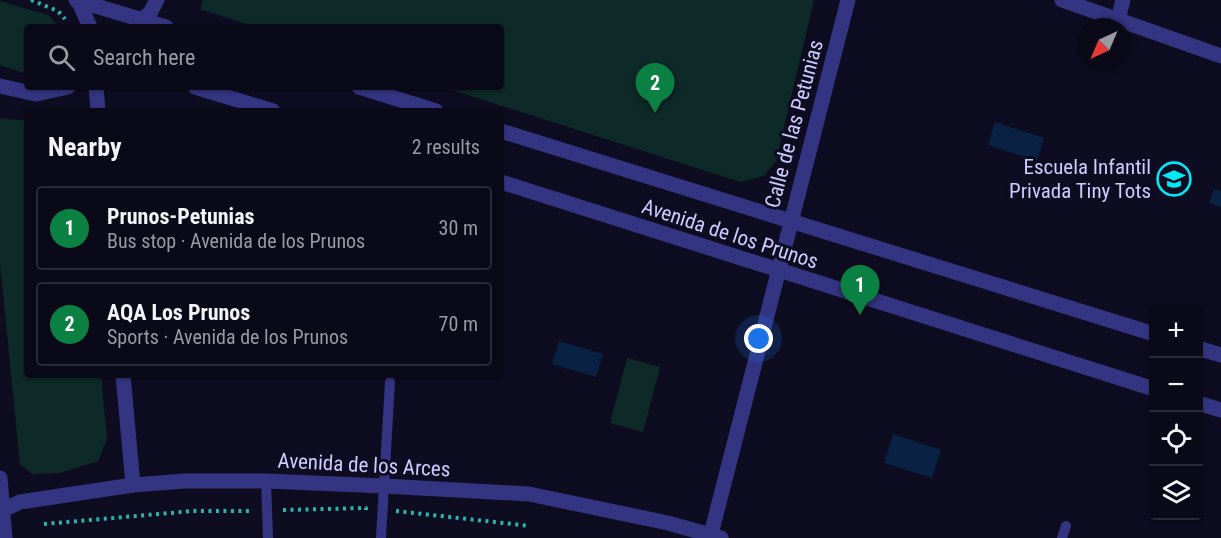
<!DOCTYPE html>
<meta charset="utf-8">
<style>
body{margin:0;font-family:"Roboto Condensed",sans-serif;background:#131221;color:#f1f3f6}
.controls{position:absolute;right:18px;bottom:18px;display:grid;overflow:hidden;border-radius:6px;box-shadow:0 2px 4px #0004}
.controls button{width:54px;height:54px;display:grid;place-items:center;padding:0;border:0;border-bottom:2px solid #2a2a37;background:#0a0918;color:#f1f3f6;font:30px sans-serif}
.compass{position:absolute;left:1077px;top:18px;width:54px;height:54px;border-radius:50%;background:#0a0918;box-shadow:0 2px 4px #0004;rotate:224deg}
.you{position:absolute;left:759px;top:339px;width:21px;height:21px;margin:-15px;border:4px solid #fff;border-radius:50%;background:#1a73e8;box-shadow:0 0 0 9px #1a73e833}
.badge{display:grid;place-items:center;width:39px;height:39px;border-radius:50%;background:#0b8043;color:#fff;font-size:20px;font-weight:700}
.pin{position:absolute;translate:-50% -50px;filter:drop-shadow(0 2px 3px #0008)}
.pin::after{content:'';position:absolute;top:32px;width:21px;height:18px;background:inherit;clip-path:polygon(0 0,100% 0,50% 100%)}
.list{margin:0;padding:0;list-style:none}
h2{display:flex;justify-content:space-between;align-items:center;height:78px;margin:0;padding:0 24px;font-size:26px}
h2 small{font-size:20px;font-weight:400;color:#999aa2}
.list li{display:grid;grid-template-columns:39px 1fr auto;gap:18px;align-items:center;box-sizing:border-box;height:84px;margin:0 12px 12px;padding:0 12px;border:2px solid #2a2a37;border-radius:6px}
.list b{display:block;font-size:22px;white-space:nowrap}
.list p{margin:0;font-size:20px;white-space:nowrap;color:#999aa2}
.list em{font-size:20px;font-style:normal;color:#999aa2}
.icon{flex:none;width:33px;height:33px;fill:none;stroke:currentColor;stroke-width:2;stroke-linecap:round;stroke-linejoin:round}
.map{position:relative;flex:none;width:1221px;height:538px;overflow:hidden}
.search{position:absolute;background:#0a0918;box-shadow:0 2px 4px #0004;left:24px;top:24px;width:480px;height:66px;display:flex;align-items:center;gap:15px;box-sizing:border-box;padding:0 21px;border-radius:6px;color:#999aa2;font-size:22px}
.panel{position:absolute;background:#0a0918;box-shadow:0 2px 4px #0004;left:24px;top:108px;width:480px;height:270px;border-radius:6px}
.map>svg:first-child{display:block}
.green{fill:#0e2a28}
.water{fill:#092142}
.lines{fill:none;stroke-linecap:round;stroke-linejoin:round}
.path{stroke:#28b6a6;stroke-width:4;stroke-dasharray:3 4.5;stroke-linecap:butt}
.service{stroke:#343582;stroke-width:10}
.minor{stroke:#343582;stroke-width:15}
.labels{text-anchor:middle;stroke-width:6;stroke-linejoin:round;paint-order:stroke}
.street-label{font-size:21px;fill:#cecbff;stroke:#0e0c20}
.poi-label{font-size:21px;fill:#cecbff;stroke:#0e0c20;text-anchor:end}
</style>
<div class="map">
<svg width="1221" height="538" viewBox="0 0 1221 538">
<rect width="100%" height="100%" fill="#0e0c20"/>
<g class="green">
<polygon points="203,0 814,0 776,161 764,176 740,182 443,87 501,87 501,27 256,27 200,9"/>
<polygon points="0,1 48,15 59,27 27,27 27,74 0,65"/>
<polygon points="0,118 27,121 27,375 101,375 107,439 98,461 60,473 32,474 20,464 0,263"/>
<polygon points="627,358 660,367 643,432 610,423"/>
</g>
<g class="water">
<polygon points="995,122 1044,138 1037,161 988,145"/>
<polygon points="1214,189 1221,191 1221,207 1209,203"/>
<polygon points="559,341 603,354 596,377 552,364"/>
<polygon points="893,434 941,450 932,478 884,463"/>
</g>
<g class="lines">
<g class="path">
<polyline points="31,0 58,11 65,19"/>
<polyline points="283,510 366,508 366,510"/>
<polyline points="396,511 530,526"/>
<polyline points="44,524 193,511 251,511"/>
</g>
<g class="service">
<polyline points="266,481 268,538"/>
<polyline points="381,538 390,382"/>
<polyline points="1062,538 1066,526"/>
</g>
<g class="minor">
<polyline points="76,0 166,27"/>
<polyline points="78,0 90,27"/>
<polyline points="1062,0 1221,56"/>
<polyline points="142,19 150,13 157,0"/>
<polyline points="1118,20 1123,0"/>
<polyline points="0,86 36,94 68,87"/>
<polyline points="96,87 98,111"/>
<polyline points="195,87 273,111"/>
<polyline points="359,87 436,111"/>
<polyline points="501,131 1154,334"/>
<polyline points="501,182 1154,389"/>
<polyline points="1198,348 1221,355"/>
<polyline points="123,375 133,485"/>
<polyline points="1198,403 1221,410"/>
<polyline points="0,478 5,538"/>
<polyline points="3,510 20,502 133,485 185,481 266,481 384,486 529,494 668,523 721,538"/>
<polyline points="710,538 848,0"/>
</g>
</g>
<defs>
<symbol id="school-ring" viewBox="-11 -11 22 22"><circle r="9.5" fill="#0e0c20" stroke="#00eaf6" stroke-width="1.5"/><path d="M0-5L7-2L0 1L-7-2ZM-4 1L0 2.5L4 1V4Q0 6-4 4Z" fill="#00eaf6"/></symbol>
</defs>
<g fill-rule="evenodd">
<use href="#school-ring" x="1155" y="160" width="38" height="38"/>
</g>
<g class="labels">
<g class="street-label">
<text transform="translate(794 124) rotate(-75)" y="7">Calle de las Petunias</text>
<text transform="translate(730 234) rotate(18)" y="7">Avenida de los Prunos</text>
<text transform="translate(364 465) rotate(3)" y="7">Avenida de los Arces</text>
</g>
<g class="poi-label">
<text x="1151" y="174">Escuela Infantil<tspan x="1151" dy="24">Privada Tiny Tots</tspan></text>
</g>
</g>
</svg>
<div class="controls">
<button>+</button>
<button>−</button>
<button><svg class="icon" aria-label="locate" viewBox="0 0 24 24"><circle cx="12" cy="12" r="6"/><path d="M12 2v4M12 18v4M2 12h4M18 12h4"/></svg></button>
<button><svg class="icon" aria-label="layers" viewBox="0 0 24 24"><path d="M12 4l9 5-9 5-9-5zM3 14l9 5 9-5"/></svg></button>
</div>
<svg class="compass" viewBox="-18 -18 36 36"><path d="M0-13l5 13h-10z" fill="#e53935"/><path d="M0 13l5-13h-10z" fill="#999aa2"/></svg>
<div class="you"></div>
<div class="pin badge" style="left:860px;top:315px">1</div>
<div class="pin badge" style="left:655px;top:113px">2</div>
<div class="search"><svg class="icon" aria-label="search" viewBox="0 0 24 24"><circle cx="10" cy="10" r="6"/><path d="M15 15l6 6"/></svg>Search here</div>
<section class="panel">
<h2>Nearby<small>2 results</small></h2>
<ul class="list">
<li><span class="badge">1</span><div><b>Prunos-Petunias</b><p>Bus stop · Avenida de los Prunos</p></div><em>30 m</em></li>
<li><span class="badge">2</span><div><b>AQA Los Prunos</b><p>Sports · Avenida de los Prunos</p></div><em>70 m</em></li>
</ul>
</section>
</div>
